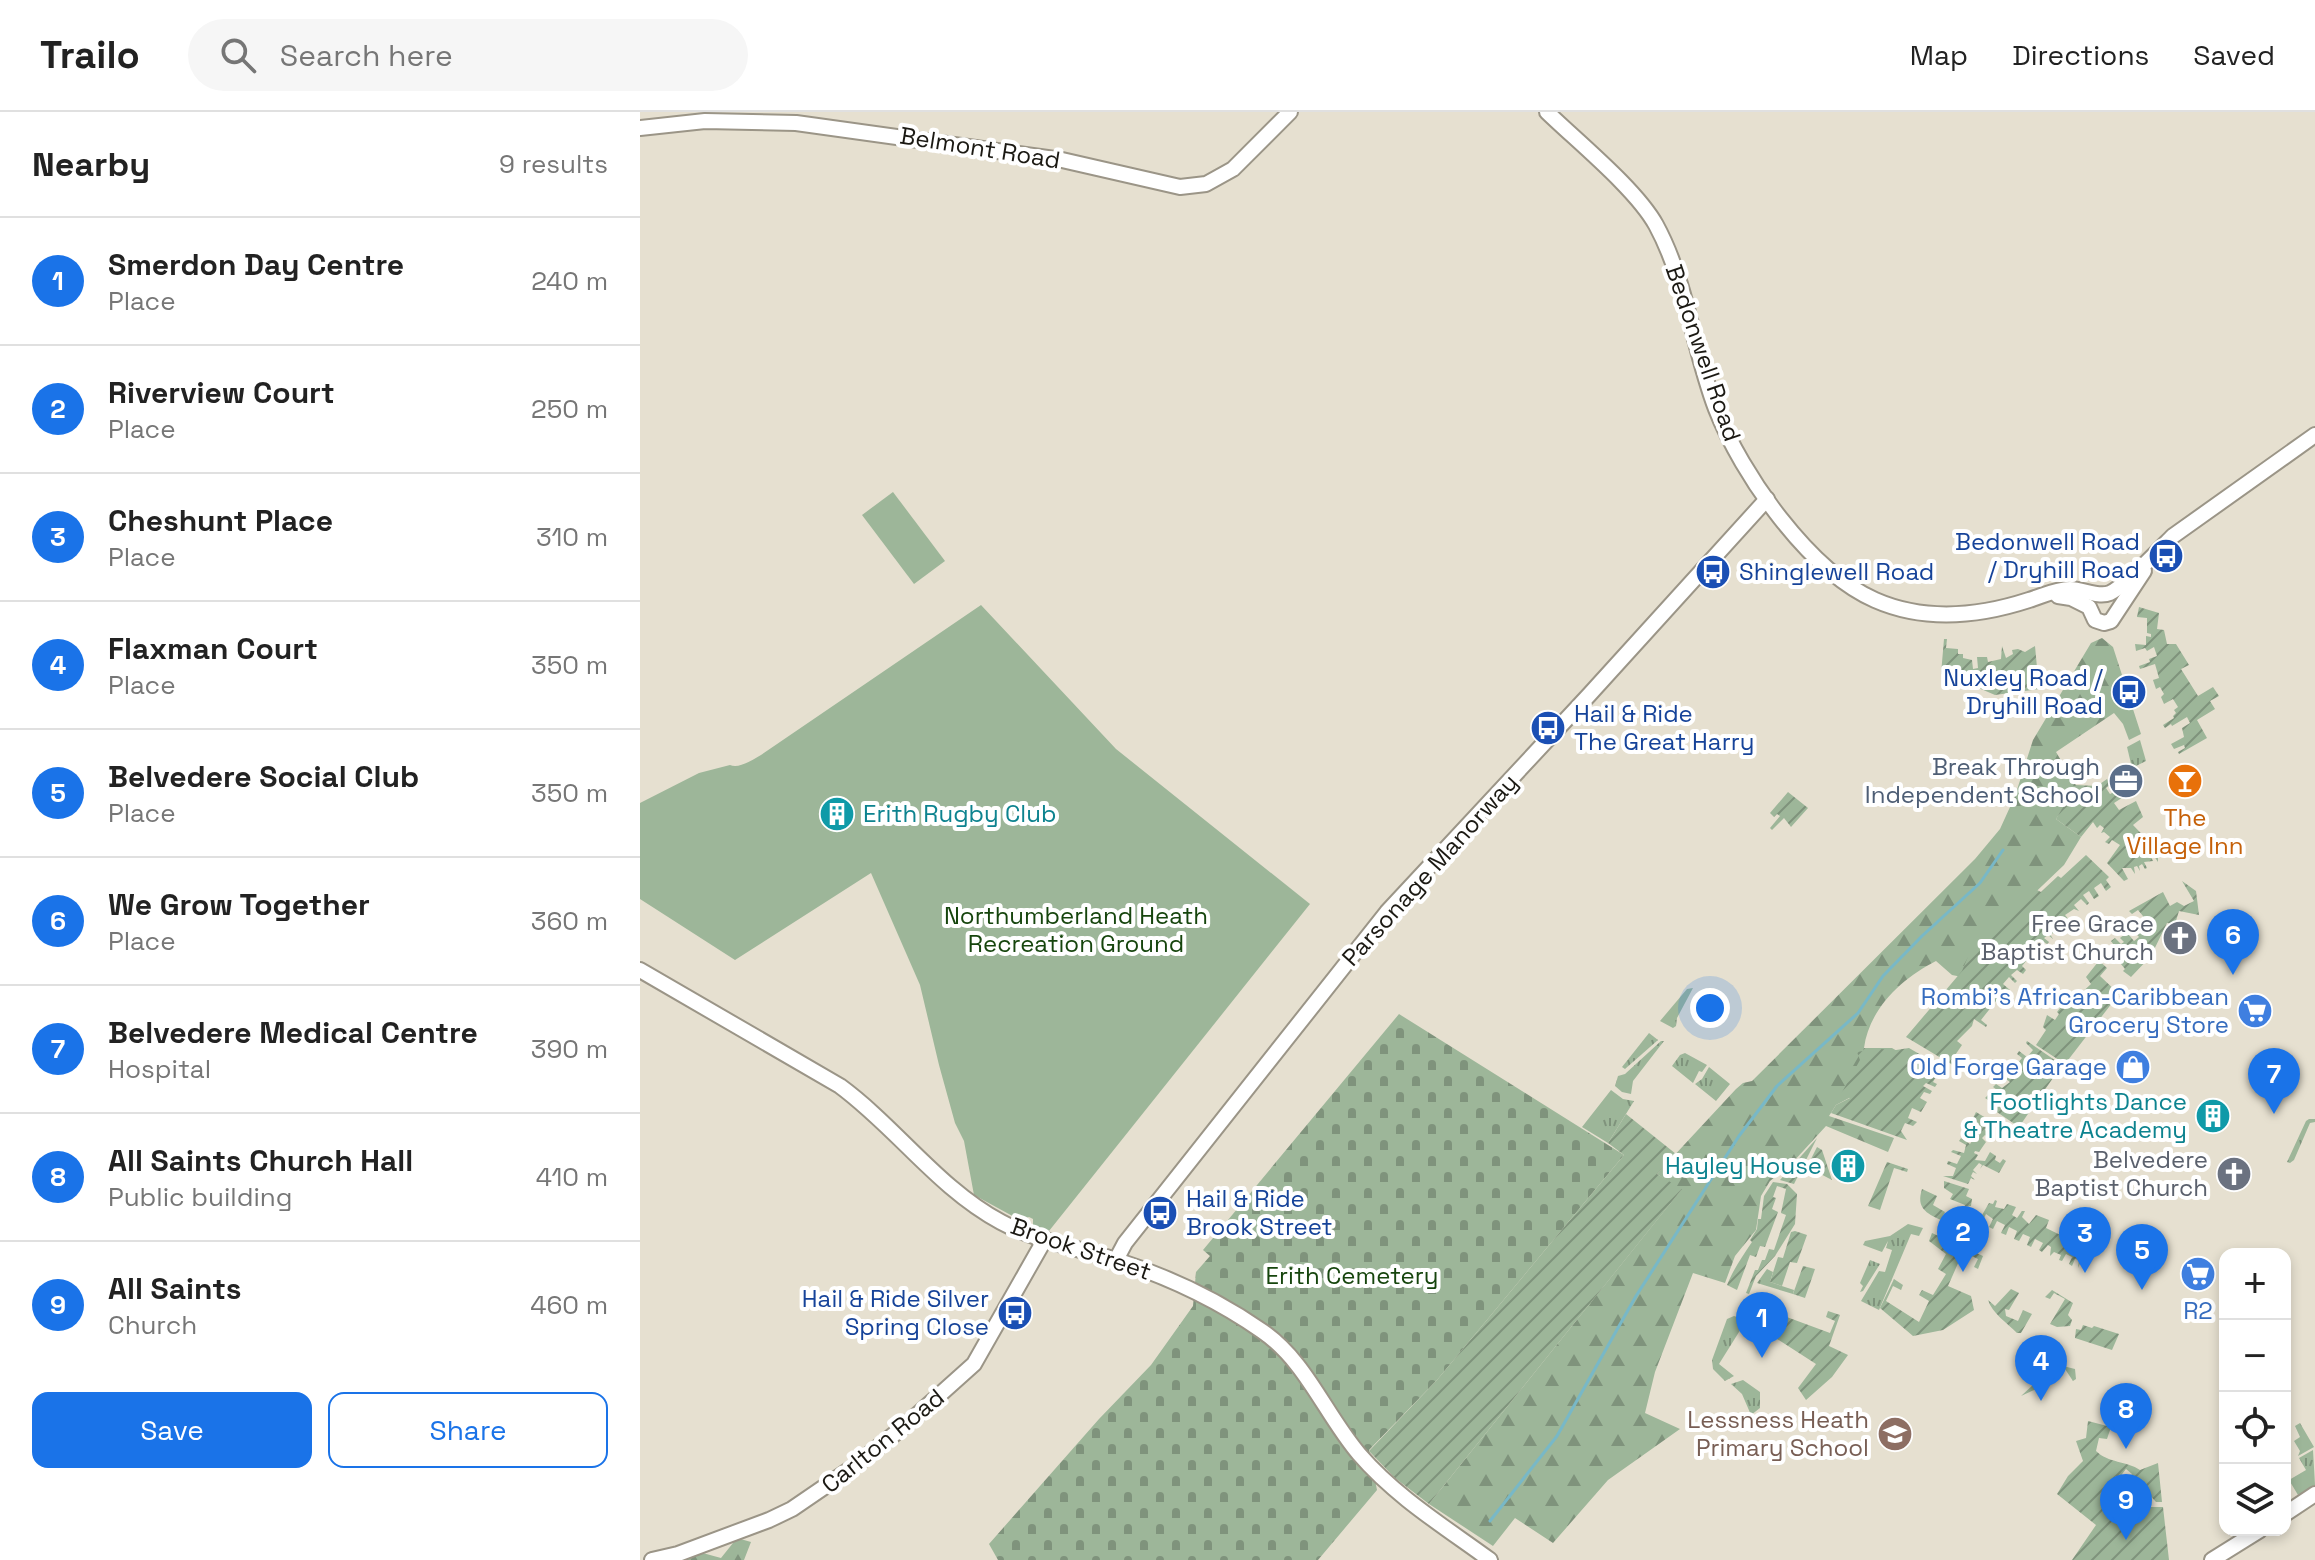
<!DOCTYPE html>
<meta charset="utf-8">
<style>
body{margin:0;font-family:"Space Grotesk",sans-serif;background:#f6f6f6;color:#222}
.controls{position:absolute;right:24px;bottom:24px;display:grid;overflow:hidden;border-radius:16px;box-shadow:0 4px 12px #0003}
.controls button{width:72px;height:72px;display:grid;place-items:center;padding:0;border:0;border-bottom:2px solid #e0e0e0;background:#fff;color:#222;font:40px sans-serif}
.you{position:absolute;left:1070px;top:896px;width:28px;height:28px;margin:-20px;border:6px solid #fff;border-radius:50%;background:#1a73e8;box-shadow:0 0 0 12px #1a73e833}
.badge{display:grid;place-items:center;width:52px;height:52px;border-radius:50%;background:#1a73e8;color:#fff;font-size:26px;font-weight:700}
.pin{position:absolute;translate:-50% -66px;filter:drop-shadow(0 2px 4px #0008)}
.pin::after{content:'';position:absolute;top:42px;width:28px;height:24px;background:inherit;clip-path:polygon(0 0,100% 0,50% 100%)}
.list{margin:0;padding:0;list-style:none}
h2{display:flex;justify-content:space-between;align-items:center;height:104px;margin:0;padding:0 32px;font-size:34px}
h2 small{font-size:26px;font-weight:400;color:#767676}
.list li{display:grid;grid-template-columns:52px 1fr auto;gap:24px;align-items:center;box-sizing:border-box;height:128px;padding:0 32px;border-top:2px solid #e0e0e0}
.list b{display:block;font-size:30px;white-space:nowrap}
.list p{margin:0;font-size:26px;white-space:nowrap;color:#767676}
.list em{font-size:26px;font-style:normal;color:#767676}
.actions{display:flex;gap:16px;padding:24px 32px}
.actions a{flex:1;padding:18px 0;border:2px solid #1a73e8;border-radius:16px;text-align:center;font-size:28px;color:#1a73e8}
.actions .main{background:#1a73e8;color:#fff}
.icon{flex:none;width:44px;height:44px;fill:none;stroke:currentColor;stroke-width:2;stroke-linecap:round;stroke-linejoin:round}
.map{position:relative;flex:none;width:1675px;height:1448px;overflow:hidden}
header{display:flex;align-items:center;gap:48px;box-sizing:border-box;height:112px;padding:0 40px;background:#fff;border-bottom:2px solid #e0e0e0}
header strong{font-size:38px}
nav{display:flex;gap:44px;margin-inline-start:auto;font-size:28px}
.search{width:560px;height:72px;background:#f6f6f6;display:flex;align-items:center;gap:20px;box-sizing:border-box;padding:0 28px;border-radius:44px;color:#767676;font-size:30px}
main{display:flex}
aside{flex:1;background:#fff}
.map>svg:first-child{display:block}
.grass{fill:url(#grass-tufts)}
.forest{fill:url(#forest-firs)}
.cemetery{fill:url(#cemetery-stones)}
.park{fill:#9db699}
.garden{fill:url(#garden-furrows)}
.lines{fill:none;stroke-linecap:round;stroke-linejoin:round}
.stream{stroke:#78b8c7;stroke-width:3}
.secondary-casing{stroke:#9b9587;stroke-width:18}
.primary-casing{stroke:#9b9587;stroke-width:18}
.secondary{stroke:#fff;stroke-width:14}
.primary{stroke:#fff;stroke-width:14}
.labels{text-anchor:middle;stroke-width:8;stroke-linejoin:round;paint-order:stroke}
.street-label{font-size:24px;fill:#1b1913;stroke:#fff}
.transit-label{font-size:24px;fill:#164399;stroke:#fff;text-anchor:end}
.service-label{font-size:24px;fill:#4e5e75;stroke:#fff;text-anchor:end}
.culture-label{font-size:24px;fill:#0d838f;stroke:#fff;text-anchor:end}
.food-label{font-size:24px;fill:#c56008;stroke:#fff}
.park-label{font-size:24px;fill:#16450d;stroke:#fff}
.worship-label{font-size:24px;fill:#5b616d;stroke:#fff;text-anchor:end}
.shop-label{font-size:24px;fill:#366cbe;stroke:#fff;text-anchor:end}
.education-label{font-size:24px;fill:#785e54;stroke:#fff;text-anchor:end}
</style>
<header>
<strong>Trailo</strong>
<div class="search"><svg class="icon" aria-label="search" viewBox="0 0 24 24"><circle cx="10" cy="10" r="6"/><path d="M15 15l6 6"/></svg>Search here</div>
<nav><a>Map</a><a>Directions</a><a>Saved</a></nav>
</header>
<main>
<aside>
<h2>Nearby<small>9 results</small></h2>
<ul class="list">
<li><span class="badge">1</span><div><b>Smerdon Day Centre</b><p>Place</p></div><em>240 m</em></li>
<li><span class="badge">2</span><div><b>Riverview Court</b><p>Place</p></div><em>250 m</em></li>
<li><span class="badge">3</span><div><b>Cheshunt Place</b><p>Place</p></div><em>310 m</em></li>
<li><span class="badge">4</span><div><b>Flaxman Court</b><p>Place</p></div><em>350 m</em></li>
<li><span class="badge">5</span><div><b>Belvedere Social Club</b><p>Place</p></div><em>350 m</em></li>
<li><span class="badge">6</span><div><b>We Grow Together</b><p>Place</p></div><em>360 m</em></li>
<li><span class="badge">7</span><div><b>Belvedere Medical Centre</b><p>Hospital</p></div><em>390 m</em></li>
<li><span class="badge">8</span><div><b>All Saints Church Hall</b><p>Public building</p></div><em>410 m</em></li>
<li><span class="badge">9</span><div><b>All Saints</b><p>Church</p></div><em>460 m</em></li>
</ul>
<div class="actions"><a class="main">Save</a><a>Share</a></div>
</aside>
<div class="map">
<svg width="1675" height="1448" viewBox="0 0 1675 1448">
<defs>
<pattern id="grass-tufts" width="24" height="20" patternUnits="userSpaceOnUse" patternTransform="scale(2)"><rect width="24" height="20" fill="#9db699"/><path d="M3 7l-1-3M5 7V3M7 7l1-3M15 17l-1-3M17 17v-4M19 17l1-3" fill="none" stroke="#7f937c"/></pattern>
<pattern id="forest-firs" width="22" height="20" patternUnits="userSpaceOnUse" patternTransform="scale(2)"><rect width="22" height="20" fill="#9db699"/><path d="M5 1l3.5 6h-7zM16 11l3.5 6h-7z" fill="#7f937c"/></pattern>
<pattern id="cemetery-stones" width="16" height="16" patternUnits="userSpaceOnUse" patternTransform="scale(2)"><rect width="16" height="16" fill="#9db699"/><path d="M2 7V4a2 2 0 0 1 4 0v3zM10 15v-3a2 2 0 0 1 4 0v3z" fill="#7f937c"/></pattern>
<pattern id="garden-furrows" width="10" height="10" patternUnits="userSpaceOnUse" patternTransform="scale(2)"><rect width="10" height="10" fill="#9db699"/><path d="M-1 1l2-2M0 10L10 0M9 11l2-2" fill="none" stroke="#7f937c"/></pattern>
</defs>
<rect width="100%" height="100%" fill="#e6e0d0"/>
<g class="grass">
<polygon points="1500,628 1506,649 1492,656 1487,635"/>
<polygon points="1053,876 1037,906 1036,914 1033,916 1020,909 1047,877"/>
<polygon points="1009,921 1018,928 985,957 982,955"/>
<polygon points="1021,929 1024,929 993,969 991,982 982,980 975,974 978,964 985,962"/>
<polygon points="1045,941 1067,953 1062,960 1059,959 1053,971 1032,954 1040,943"/>
<polygon points="1069,955 1090,972 1076,989 1055,972 1062,967"/>
<polygon points="971,978 983,987 994,989 968,1031 942,1015"/>
<polygon points="1669,1007 1675,1007 1675,1010 1670,1011 1654,1048 1650,1051 1647,1050 1666,1009"/>
<polygon points="1268,1112 1283,1116 1279,1124 1271,1122 1239,1198 1221,1189 1239,1159 1245,1160 1252,1138 1246,1136 1248,1129 1242,1140 1223,1133 1225,1129 1250,1124"/>
<polygon points="1230,1148 1240,1152 1223,1179 1220,1180 1223,1174 1220,1171"/>
<polygon points="1127,1157 1133,1160 1130,1170 1154,1178 1153,1182 1117,1171"/>
<polygon points="1094,1204 1100,1206 1104,1212 1079,1252 1094,1264 1085,1269 1073,1257 1072,1248 1087,1207"/>
<polygon points="1411,1251 1435,1257 1436,1267 1433,1269 1425,1257 1411,1265 1407,1263 1405,1267 1409,1271 1381,1284 1406,1261"/>
<polygon points="1103,1268 1120,1280 1120,1296 1111,1303 1102,1282 1091,1272"/>
<polygon points="1660,1311 1674,1335 1658,1344 1660,1339 1654,1329 1660,1325 1655,1314"/>
<polygon points="1673,1338 1675,1373 1658,1383 1649,1368 1666,1358 1659,1346"/>
</g>
<g class="forest">
<path d="M1462,526l11,9 28,87 -12,6 -6,-16 -9,-11 -58,39 21,35 -21,32 25,18 -17,28 -66,63 -31,50 -15,-3 -16,-14c-34,17 -67,48 -72,87h28l10,6 -51,43 -15,8 -7,11 65,22 -6,14 -62,-26 -33,36 -23,19 -9,15 -5,34 -21,26 -10,27 -32,-10 -38,99 -10,41 35,16 -72,51 -55,63 -38,-25 -22,28 -64,-42 252,-314 -24,-16 79,-85 7,-6 9,-2 223,-222 25,-30 15,-33 18,-56 58,-97z"/>
<polygon points="97,1426 111,1430 104,1448 36,1448 59,1440 81,1446"/>
</g>
<polygon class="cemetery" points="759,902 984,1043 797,1268 729,1338 737,1378 678,1448 358,1448 349,1432 459,1307 511,1253 553,1194 556,1160 570,1144 563,1138"/>
<g class="park">
<polygon points="253,380 305,449 274,472 222,403"/>
<path d="M341,493l135,144 194,155 -261,327 -16,-6v-6l-4,-2 -9,3 -46,-25 -10,-54 -9,-18 -16,-58 -19,-80 -49,-112 -136,87 -95,-61v-96l59,-30 31,-8c9,4 22,-5 31,-10z"/>
</g>
<g class="garden">
<polygon points="1499,495 1519,501 1517,517 1524,518 1527,532 1536,532 1549,553 1541,557 1558,584 1573,575 1579,584 1570,589 1575,597 1557,608 1567,626 1539,642 1538,640 1545,636 1544,633 1534,637 1531,632 1544,625 1542,616 1550,611 1547,605 1532,614 1531,612 1525,616 1523,613 1534,606 1533,604 1536,601 1534,598 1538,595 1533,587 1524,592 1521,585 1524,582 1520,575 1516,577 1513,568 1519,566 1515,552 1500,557 1499,554 1510,550 1509,547 1517,544 1514,535 1507,539 1505,536 1496,539 1495,532 1506,533 1506,524 1511,525 1511,522 1507,521 1507,506 1497,505"/>
<polygon points="1304,527 1307,527 1306,536 1318,537 1318,542 1323,542 1323,546 1332,548 1333,557 1338,556 1337,545 1347,545 1348,550 1361,547 1362,534 1366,546 1373,542 1372,538 1378,537 1385,540 1395,534 1399,577 1355,583 1334,574 1333,558 1333,572 1301,562"/>
<polygon points="1467,667 1470,673 1466,676 1470,682 1484,675 1488,682 1474,691 1479,698 1496,689 1503,705 1493,713 1522,743 1518,745 1518,750 1514,744 1511,745 1513,749 1504,750 1507,756 1505,757 1502,752 1499,754 1500,759 1497,754 1494,755 1495,762 1491,756 1482,756 1488,767 1484,769 1467,751 1480,733 1472,728 1469,732 1465,730 1470,725 1464,720 1461,721 1464,716 1460,713 1457,716 1453,710 1441,725 1416,707 1436,673 1457,674"/>
<polygon points="1148,680 1168,696 1151,715 1144,706 1132,718 1130,716 1140,704 1137,702 1134,705 1130,701"/>
<polygon points="1446,743 1469,765 1466,768 1471,775 1466,779 1461,771 1454,776 1459,784 1454,787 1449,779 1443,783 1449,791 1447,793 1441,787 1434,793 1439,799 1434,797 1425,803 1430,809 1425,813 1421,810 1414,816 1418,820 1410,822 1413,827 1408,823 1404,826 1409,830 1407,832 1400,828 1396,832 1403,838 1401,840 1396,837 1391,843 1395,847 1392,851 1387,848 1382,854 1386,858 1383,862 1377,858 1371,863 1377,869 1375,871 1369,865 1363,872 1370,878 1364,878 1362,881 1365,884 1359,891 1356,889 1341,908 1347,913 1346,915 1334,907 1332,914 1317,929 1322,933 1311,949 1316,955 1266,925 1322,859 1329,842 1397,778 1401,780 1418,764 1421,766"/>
<polygon points="1542,769 1556,779 1559,803 1539,799 1535,812 1527,811 1511,844 1491,865 1483,859 1485,857 1468,836 1473,838 1476,836 1471,829 1475,826 1481,832 1484,830 1480,826 1485,822 1485,818 1494,829 1499,825 1493,818 1497,815 1502,822 1512,815 1498,798 1492,802 1489,799 1523,780 1530,794 1537,790 1544,794 1554,789"/>
<polygon points="1452,842 1467,856 1460,864 1479,882 1425,952 1396,933 1406,918 1403,915 1407,903 1415,908 1419,902 1417,900 1420,896 1414,888 1425,892 1430,885 1426,882 1428,878 1439,883 1451,872 1446,865 1458,850"/>
<polygon points="1387,929 1422,953 1379,1015 1351,996 1354,992 1345,986 1348,983 1356,988 1360,980 1353,975 1356,972 1362,976 1370,970 1362,964 1364,961 1371,965 1376,958 1369,953 1371,950 1376,953 1382,946 1377,942 1379,939 1387,945 1393,938 1386,931"/>
<polygon points="1224,936 1256,938 1269,936 1305,957 1302,961 1290,954 1288,957 1297,963 1293,970 1297,972 1295,975 1286,971 1283,974 1292,979 1290,982 1284,980 1280,986 1287,990 1281,1000 1272,996 1268,1006 1277,1010 1273,1014 1265,1011 1261,1019 1267,1028 1191,1001 1196,993 1210,986 1201,982 1220,948 1217,940 1223,939"/>
<polygon points="1336,1000 1351,1009 1345,1018 1351,1022 1349,1026 1345,1023 1342,1026 1346,1030 1339,1040 1335,1039 1334,1041 1338,1043 1335,1048 1345,1049 1350,1040 1356,1044 1355,1048 1360,1051 1363,1047 1366,1049 1359,1061 1343,1053 1340,1057 1342,1053 1339,1051 1333,1058 1337,1062 1333,1060 1331,1064 1335,1068 1331,1066 1328,1072 1303,1064 1313,1064 1316,1056 1307,1052 1308,1049 1317,1052 1321,1044 1311,1040 1313,1038 1324,1041 1326,1033 1319,1029 1321,1026 1330,1032 1335,1025 1325,1019 1329,1013 1333,1015 1337,1009 1333,1006"/>
<polygon points="986,1002 1036,1042 1017,1062 1042,1077 789,1392 755,1366 729,1339 797,1268 984,1043 968,1031"/>
<polygon points="1177,1026 1154,1072 1140,1068"/>
<polygon points="1177,1035 1182,1038 1192,1068 1167,1055"/>
<polygon points="1247,1050 1268,1057 1267,1060 1254,1056 1240,1098 1228,1094"/>
<polygon points="1304,1069 1329,1077 1326,1084 1332,1087 1331,1094 1324,1095 1325,1093 1310,1087 1313,1082 1304,1076"/>
<path d="M1133,1070l14,2 10,10 -2,30 -20,32 -19,20 -7,18 -3,-1 9,-23h3l4,-10h3l4,-11 5,1 12,-35 -5,-2 5,-24 -9,-3 -4,11 3,1 -4,11 6,3 -13,35 -5,-1 -4,11 -6,-2 -13,35 -10,-5c7,-17 15,-28 25,-43l-2,-2 7,-11 1,-10h3l3,-23z"/>
<path d="M1282,1077l15,7 -4,9 12,7 -4,8c-15,-7 -25,-12 -19,-31z"/>
<polygon points="1355,1088 1357,1089 1355,1095 1364,1097 1367,1092 1376,1095 1372,1103 1377,1106 1382,1099 1385,1099 1382,1105 1389,1112 1396,1103 1409,1108 1406,1116 1441,1133 1443,1131 1448,1133 1438,1156 1439,1148 1435,1147 1432,1154 1429,1152 1432,1145 1426,1142 1422,1149 1419,1148 1421,1143 1414,1140 1410,1144 1411,1135 1408,1133 1402,1140 1399,1138 1403,1131 1395,1127 1391,1135 1387,1133 1390,1125 1383,1122 1379,1129 1374,1127 1377,1119 1369,1115 1366,1123 1361,1121 1365,1113 1357,1109 1353,1117 1349,1115 1353,1107 1346,1102 1341,1112 1338,1110 1349,1091 1353,1092"/>
<polygon points="1155,1119 1167,1123 1157,1151 1150,1150 1142,1174 1130,1170 1138,1145 1143,1146 1151,1120"/>
<polygon points="1292,1121 1343,1144 1338,1157 1334,1155 1338,1147 1323,1140 1308,1174 1331,1184 1334,1198 1303,1218 1273,1224 1240,1196 1254,1167 1263,1173 1261,1178 1253,1174 1246,1189 1279,1210 1289,1189 1279,1183 1282,1178 1293,1183 1306,1162 1298,1157 1306,1142 1289,1129"/>
<polygon points="1163,1154 1175,1157 1165,1186 1153,1182"/>
<path d="M1371,1177l8,4 -10,17 -4,-1 1,7 12,5 5,-11 9,4 -11,19h-4c-10,-10 -25,-20 -29,-33l7,6z"/>
<polygon points="1412,1178 1433,1191 1428,1203 1432,1208 1430,1214 1417,1215 1410,1212 1425,1187 1414,1181 1410,1187 1405,1185"/>
<polygon points="1110,1192 1128,1198 1127,1201 1142,1207 1144,1204 1190,1221 1195,1209 1186,1205 1188,1199 1200,1203 1189,1234 1208,1243 1192,1265 1166,1288 1158,1276 1176,1252 1109,1209 1120,1210 1105,1205"/>
<polygon points="1443,1213 1452,1216 1454,1214 1479,1222 1472,1238 1435,1226 1436,1217 1441,1218"/>
<path d="M1448,1309l23,6 -4,12 -8,-1 -3,13c12,12 31,10 44,19l18,-7 4,39h-6l-19,-21 -7,3 -1,-4 3,-6 -6,-5 -7,9 -3,-2 -13,20 17,13 6,-8 6,6h31l6,53h-97l24,-35 -39,-31 11,-18 15,-15 -7,-20 10,-3z"/>
</g>
<g class="lines">
<polyline class="stream" points="850,1409 917,1324 996,1184 1099,1024 1137,974 1218,901 1243,864 1282,824 1340,771 1363,738"/>
<defs>
<g id="secondary">
<path d="M907,0c31,30 89,77 109,113 31,57 37,124 60,184 26,66 93,162 159,191 50,22 105,16 154,0 13,-4 27,-11 41,-11 13,0 28,9 40,4 14,-6 51,-45 63,-57l142,-101"/>
<polyline points="0,16 65,9 156,11 422,48 540,75 566,72 593,57 650,0"/>
<polyline points="1418,484 1431,486 1449,495 1455,508 1464,511 1471,509 1504,459"/>
<path d="M0,858l200,116c57,42 98,102 161,136 35,19 77,26 115,38 50,16 103,41 146,71 44,30 63,83 97,123 37,43 86,73 131,106"/>
<polyline points="476,1148 485,1131 747,800 949,583 1127,387"/>
<polyline points="12,1448 38,1442 129,1408 152,1397 212,1356 267,1312 334,1252 405,1127"/>
</g>
<g id="primary">
<polyline points="1645,1402 1675,1382"/>
<polyline points="1572,1448 1620,1418"/>
</g>
</defs>
<use href="#secondary" class="secondary-casing"/>
<use href="#primary" class="primary-casing"/>
<use href="#secondary" class="secondary"/>
<use href="#primary" class="primary"/>
</g>
<defs>
<symbol id="bus-disc" viewBox="-11 -11 22 22"><circle r="9.5" fill="#1a4fb4" stroke="#fff"/><path d="M-5-6H5V4H4V6H2V4H-2V6H-4V4H-5ZM-3.5-4V0h7V-4ZM-3.5 1.2v1.5H-2V1.2ZM2 1.2v1.5H3.5V1.2Z" fill="#fff"/></symbol>
<symbol id="office-disc" viewBox="-11 -11 22 22"><circle r="9.5" fill="#5c6f8a" stroke="#fff"/><path d="M-6-3h4V-5.5h4V-3h4V5H-6ZM-1-4.5V-3h2v-1.5ZM-6 0V1H6V0Z" fill="#fff"/></symbol>
<symbol id="bar-disc" viewBox="-11 -11 22 22"><circle r="9.5" fill="#e8710a" stroke="#fff"/><path d="M-6-5H6L.8 .8V4.5H3.5V6h-7V4.5H-.8V.8Z" fill="#fff"/></symbol>
<symbol id="building-disc" viewBox="-11 -11 22 22"><circle r="9.5" fill="#0f9aa8" stroke="#fff"/><path d="M-4-6H4V6H1V3H-1V6H-4ZM-2.5-4.3h1.7v1.8h-1.7ZM.8-4.3h1.7v1.8H.8ZM-2.5-1h1.7V.8h-1.7ZM.8-1h1.7V.8H.8Z" fill="#fff"/></symbol>
<symbol id="church-disc" viewBox="-11 -11 22 22"><circle r="9.5" fill="#6b7280" stroke="#fff"/><path d="M-1.2-6h2.4v3.5h3.3v2.4h-3.3V6h-2.4V-.1h-3.3v-2.4h3.3Z" fill="#fff"/></symbol>
<symbol id="supermarket-disc" viewBox="-11 -11 22 22"><circle r="9.5" fill="#3f7fe0" stroke="#fff"/><path d="M-6-5.5h2.5l.6 2H6L4.5 2H-2.5L-4.4-4H-6ZM-1.5 3.2a1.3 1.3 0 1 0 .1 0ZM3 3.2a1.3 1.3 0 1 0 .1 0Z" fill="#fff"/></symbol>
<symbol id="shop-disc" viewBox="-11 -11 22 22"><circle r="9.5" fill="#3f7fe0" stroke="#fff"/><path d="M-5-2.5h2.3a2.7 3.5 0 0 1 5.4 0H5L5.5 6h-11ZM-1.5-2.5h3a1.5 2.3 0 0 0-3 0Z" fill="#fff"/></symbol>
<symbol id="school-disc" viewBox="-11 -11 22 22"><circle r="9.5" fill="#8d6e63" stroke="#fff"/><path d="M0-5L7-2L0 1L-7-2ZM-4 1L0 2.5L4 1V4Q0 6-4 4Z" fill="#fff"/></symbol>
</defs>
<g fill-rule="evenodd">
<use href="#bus-disc" x="1506" y="424" width="40" height="40"/>
<use href="#bus-disc" x="1053" y="440" width="40" height="40"/>
<use href="#bus-disc" x="1469" y="560" width="40" height="40"/>
<use href="#bus-disc" x="888" y="596" width="40" height="40"/>
<use href="#office-disc" x="1466" y="649" width="40" height="40"/>
<use href="#bar-disc" x="1525" y="649" width="40" height="40"/>
<use href="#building-disc" x="177" y="682" width="40" height="40"/>
<use href="#church-disc" x="1520" y="806" width="40" height="40"/>
<use href="#supermarket-disc" x="1595" y="879" width="40" height="40"/>
<use href="#shop-disc" x="1473" y="935" width="40" height="40"/>
<use href="#building-disc" x="1553" y="984" width="40" height="40"/>
<use href="#building-disc" x="1188" y="1034" width="40" height="40"/>
<use href="#church-disc" x="1574" y="1042" width="40" height="40"/>
<use href="#bus-disc" x="500" y="1081" width="40" height="40"/>
<use href="#supermarket-disc" x="1538" y="1142" width="40" height="40"/>
<use href="#bus-disc" x="355" y="1181" width="40" height="40"/>
<use href="#school-disc" x="1235" y="1302" width="40" height="40"/>
</g>
<g class="labels">
<g class="street-label">
<text transform="translate(340 36) rotate(9)" y="8">Belmont Road</text>
<text transform="translate(1063 241) rotate(71)" y="8">Bedonwell Road</text>
<text transform="translate(790 758) rotate(-48)" y="8">Parsonage Manorway</text>
<text transform="translate(441 1137) rotate(19)" y="8">Brook Street</text>
<text transform="translate(243 1329) rotate(-39)" y="8">Carlton Road</text>
</g>
<g class="transit-label">
<text x="1500" y="438">Bedonwell Road<tspan x="1500" dy="28">/ Dryhill Road</tspan></text>
<text x="1099" y="468" text-anchor="start">Shinglewell Road</text>
<text x="1463" y="574">Nuxley Road /<tspan x="1463" dy="28">Dryhill Road</tspan></text>
<text x="934" y="610" text-anchor="start">Hail &amp; Ride<tspan x="934" dy="28">The Great Harry</tspan></text>
<text x="546" y="1095" text-anchor="start">Hail &amp; Ride<tspan x="546" dy="28">Brook Street</tspan></text>
<text x="349" y="1195">Hail &amp; Ride Silver<tspan x="349" dy="28">Spring Close</tspan></text>
</g>
<g class="service-label">
<text x="1460" y="663">Break Through<tspan x="1460" dy="28">Independent School</tspan></text>
</g>
<g class="culture-label">
<text x="223" y="710" text-anchor="start">Erith Rugby Club</text>
<text x="1547" y="998">Footlights Dance<tspan x="1547" dy="28">&amp; Theatre Academy</tspan></text>
<text x="1182" y="1062">Hayley House</text>
</g>
<g class="food-label">
<text x="1545" y="714">The<tspan x="1545" dy="28">Village Inn</tspan></text>
</g>
<g class="park-label">
<text x="436" y="812">Northumberland Heath<tspan x="436" dy="28">Recreation Ground</tspan></text>
<text x="712" y="1172">Erith Cemetery</text>
</g>
<g class="worship-label">
<text x="1514" y="820">Free Grace<tspan x="1514" dy="28">Baptist Church</tspan></text>
<text x="1568" y="1056">Belvedere<tspan x="1568" dy="28">Baptist Church</tspan></text>
</g>
<g class="shop-label">
<text x="1589" y="893">Rombi's African-Caribbean<tspan x="1589" dy="28">Grocery Store</tspan></text>
<text x="1467" y="963">Old Forge Garage</text>
<text x="1558" y="1207" text-anchor="middle">R2</text>
</g>
<g class="education-label">
<text x="1229" y="1316">Lessness Heath<tspan x="1229" dy="28">Primary School</tspan></text>
</g>
</g>
</svg>
<div class="controls">
<button>+</button>
<button>−</button>
<button><svg class="icon" aria-label="locate" viewBox="0 0 24 24"><circle cx="12" cy="12" r="6"/><path d="M12 2v4M12 18v4M2 12h4M18 12h4"/></svg></button>
<button><svg class="icon" aria-label="layers" viewBox="0 0 24 24"><path d="M12 4l9 5-9 5-9-5zM3 14l9 5 9-5"/></svg></button>
</div>
<div class="you"></div>
<div class="pin badge" style="left:1122px;top:1246px">1</div>
<div class="pin badge" style="left:1323px;top:1160px">2</div>
<div class="pin badge" style="left:1445px;top:1161px">3</div>
<div class="pin badge" style="left:1401px;top:1289px">4</div>
<div class="pin badge" style="left:1502px;top:1178px">5</div>
<div class="pin badge" style="left:1593px;top:863px">6</div>
<div class="pin badge" style="left:1634px;top:1002px">7</div>
<div class="pin badge" style="left:1486px;top:1337px">8</div>
<div class="pin badge" style="left:1486px;top:1428px">9</div>
</div>
</main>
